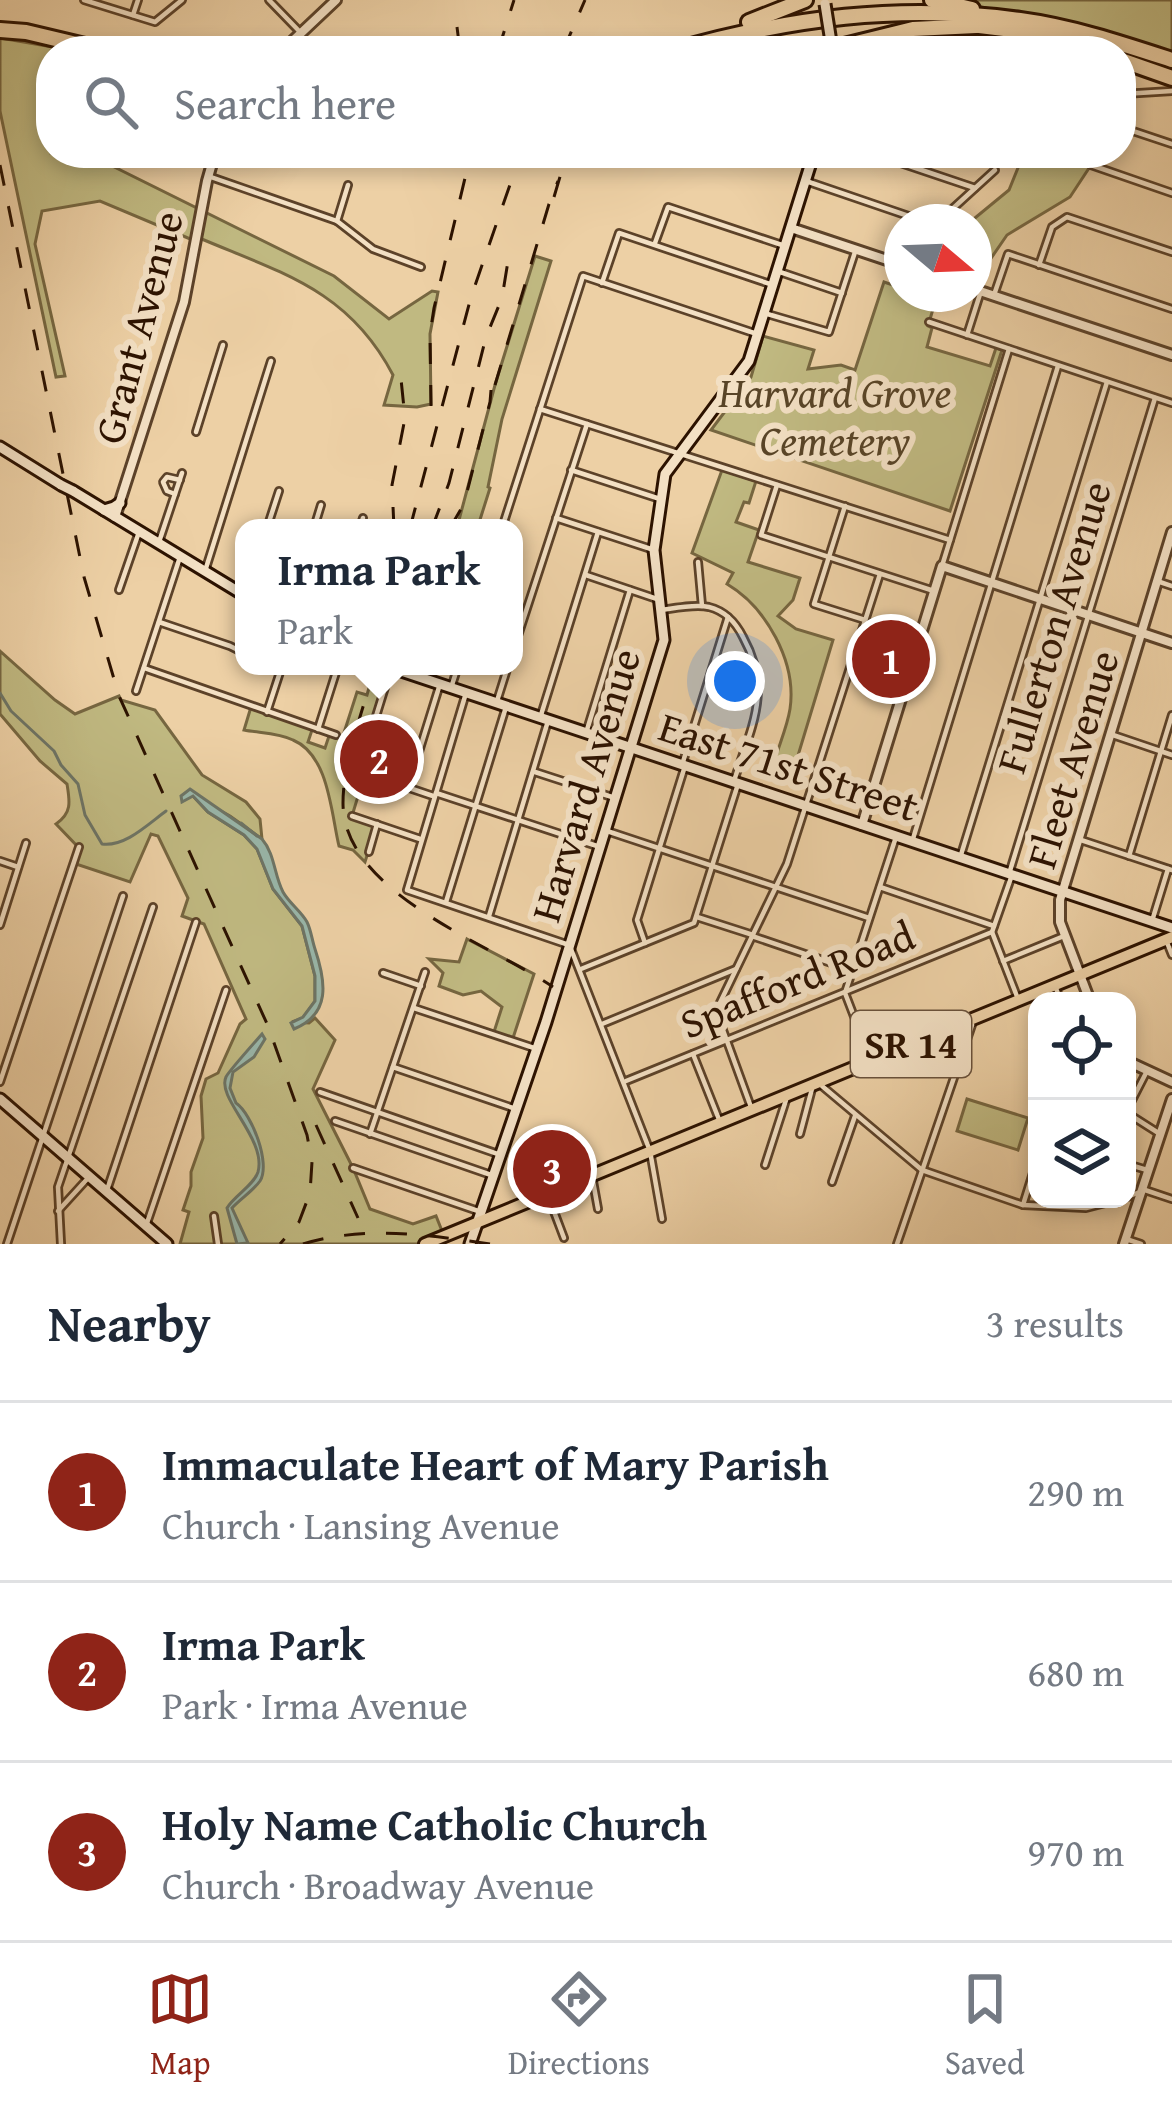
<!DOCTYPE html>
<meta charset="utf-8">
<style>
body{margin:0;font-family:"Gentium Book Plus",serif;background:#f6f6f7;color:#1f2937}
.controls{position:absolute;right:36px;bottom:36px;display:grid;overflow:hidden;border-radius:24px;box-shadow:0 6px 18px #0003}
.controls button{width:108px;height:108px;display:grid;place-items:center;padding:0;border:0;border-bottom:3px solid #e0e1e3;background:#fff;color:#1f2937;font:60px sans-serif}
.compass{position:absolute;left:884px;top:204px;width:108px;height:108px;border-radius:50%;background:#fff;box-shadow:0 6px 18px #0003;rotate:109deg}
.you{position:absolute;left:735px;top:681px;width:42px;height:42px;margin:-30px;border:9px solid #fff;border-radius:50%;background:#1a73e8;box-shadow:0 0 0 18px #1a73e833}
.badge{display:grid;place-items:center;width:78px;height:78px;border-radius:50%;background:#8f2418;color:#fff;font-size:39px;font-weight:700}
.pin{position:absolute;translate:-50% -50%;border:6px solid #fff;box-shadow:0 3px 12px #0006}
.popup{position:absolute;left:235px;top:519px;width:288px;height:156px;box-sizing:border-box;display:grid;place-content:center;border-radius:24px;background:#fff;filter:drop-shadow(0 3px 9px #0005);font-size:39px;white-space:nowrap;color:#747a83}
.popup b{font-size:45px;color:#1f2937}
.popup::after{content:'';position:absolute;left:50%;top:100%;margin-left:-24px;border:24px solid transparent;border-top-color:#fff}
.list{margin:0;padding:0;list-style:none}
h2{display:flex;justify-content:space-between;align-items:center;height:156px;margin:0;padding:0 48px;font-size:51px}
h2 small{font-size:39px;font-weight:400;color:#747a83}
.list li{display:grid;grid-template-columns:78px 1fr auto;gap:36px;align-items:center;box-sizing:border-box;height:180px;padding:0 48px;border-top:3px solid #e0e1e3}
.list b{display:block;font-size:45px;white-space:nowrap}
.list p{margin:0;font-size:39px;white-space:nowrap;color:#747a83}
.list em{font-size:39px;font-style:normal;color:#747a83}
.icon{flex:none;width:66px;height:66px;fill:none;stroke:currentColor;stroke-width:2;stroke-linecap:round;stroke-linejoin:round}
.map{position:relative;flex:none;width:1172px;height:1244px;overflow:hidden}
.search{position:absolute;background:#fff;box-shadow:0 6px 18px #0003;left:36px;right:36px;top:36px;height:132px;display:flex;align-items:center;gap:30px;box-sizing:border-box;padding:0 42px;border-radius:48px;color:#747a83;font-size:45px}
.sheet{height:696px;background:#fff}
nav{display:flex;justify-content:space-around;align-items:center;box-sizing:border-box;height:168px;border-top:3px solid #e0e1e3;background:#fff;font-size:33px;color:#747a83}
nav a{display:grid;justify-items:center;gap:6px}
nav .on{color:#8f2418}
.map>svg:first-child{display:block}
.green{fill:#c0b981;stroke:#766640;stroke-width:3}
.water{fill:#99b6a9;stroke:#6d7465;stroke-width:3}
.lines{fill:none;stroke-linecap:round;stroke-linejoin:round}
.stream{stroke:#6d7465;stroke-width:3}
.minor-casing{stroke:#5c4229;stroke-width:10}
.tertiary-casing{stroke:#5c4229;stroke-width:14}
.secondary-casing{stroke:#2c1200;stroke-width:15}
.primary-casing{stroke:#2c1200;stroke-width:16}
.motorway-casing{stroke:#2c1200;stroke-width:20}
.minor{stroke:#f3e0c4;stroke-width:4.5}
.tertiary{stroke:#f3e0c4;stroke-width:8}
.secondary{stroke:#f3e0c4;stroke-width:9}
.primary{stroke:#edd0a5;stroke-width:10}
.motorway{stroke:#edd0a5;stroke-width:14}
.rail{stroke:#2c1200;stroke-width:3;stroke-dasharray:21 21;stroke-linecap:butt}
.secondary-bridge-casing{stroke:#2c1200;stroke-width:15;stroke-linecap:butt}
.secondary-bridge{stroke:#f3e0c4;stroke-width:9}
.labels{text-anchor:middle;stroke-width:12;stroke-linejoin:round;paint-order:stroke}
.shield{fill:#f3e0c4;stroke:#68503b;stroke-width:3}
.shield-label{font-size:39px;font-weight:bold;fill:#2c1200}
.street-label{font-size:42px;fill:#2c1200;stroke:#f3e0c4}
.park-label{font-size:42px;font-style:italic;fill:#584427;stroke:#f3e0c4}
</style>
<div class="map">
<svg width="1172" height="1244" viewBox="0 0 1172 1244">
<rect width="100%" height="100%" fill="#edd0a5"/>
<filter id="stains"><feTurbulence type="fractalNoise" baseFrequency=".00167" numOctaves="4"/><feColorMatrix values="0 0 0 0 .2 0 0 0 0 .09 0 0 0 0 .02 0 0 0 .5 -.17"/></filter>
<radialGradient id="worn" r=".72"><stop offset=".6" stop-color="#630" stop-opacity="0"/><stop offset="1" stop-color="#630" stop-opacity=".3"/></radialGradient>
<g class="green">
<polygon points="948,0 1172,0 1172,54 1019,15"/>
<polygon points="913,29 1045,34 1097,51 840,51"/>
<path d="M0,38l76,13h-25v58l-9,22 9,5v17h35l248,123 55,43 43,-28 6,1 -8,42 1,70 -14,3 -33,-2 9,-30c-45,-86 -112,-102 -196,-138l-2,4 -95,-40 -58,10 -7,33 30,132 -9,1 -56,-266z"/>
<polygon points="1024,153 1095,153 1091,165 1070,197 1007,235 974,283 974,222 970,222 1009,190"/>
<polygon points="535,256 551,261 502,419 488,487 490,488 478,526 459,520 495,385"/>
<polygon points="884,282 902,288 902,294 921,294 936,299 928,326 932,328 927,347 990,366 996,348 1002,350 950,511 711,430 751,377 763,336 814,350 808,369 841,365 855,370"/>
<path d="M722,470l34,11 -7,22 -5,-1 -8,20 23,8 -11,32 52,16 -7,22 -15,16 18,13 37,11 -40,132 -20,-6c5,-19 14,-38 17,-57 7,-47 -24,-102 -63,-125l6,-11 -41,-20z"/>
<path d="M0,651l55,49 20,14 44,-18 2,4 34,10 47,65 44,27 14,17 2,20 -32,-23 -38,-21 16,17 36,23 13,14 16,40 29,37 13,50v25l-12,17 -11,4 17,1 6,-5 20,22 -22,49 40,79 17,41 43,15 23,-8 8,20 -19,8h-245l9,-32 -6,-2 8,-24v-14l12,-34 -2,-42 5,-17 12,-6 22,-49 6,-5 -42,-95 -22,-8 6,-18 -30,-62 -7,-2 -21,48 -57,-19 5,-16 -22,-23c16,-11 14,-22 11,-40l-27,-23 -40,-47z"/>
<path d="M375,666l16,2 -32,102 6,3 -13,43 25,8 -12,38 -12,-12 -14,-4c-8,-33 -10,-91 -46,-106 -14,-7 -34,-7 -49,-10l7,-23 62,20 -5,15 17,6 5,-15 12,6 15,-47 10,3z"/>
<polygon points="467,939 534,974 512,1041 493,1035 502,1007 481,991 463,995 439,986 443,973 429,959 459,962"/>
<polygon points="967,1099 1028,1118 1018,1150 957,1131"/>
</g>
<g class="water">
<path d="M190,789l72,50c13,15 12,36 21,53 6,11 18,19 24,30 4,8 5,18 8,27 11,33 16,65 -21,80l-3,-6 12,-6 12,-16v-25l-13,-50 -29,-37 -16,-40 -13,-14 -36,-23 -15,-16 -11,6 -1,-6z"/>
<path d="M262,1034l3,5 -11,18 -21,15 -3,16 6,15c16,11 35,61 24,78 -7,10 -20,18 -28,27l16,35 -11,1 -10,-36c7,-12 27,-23 31,-36 9,-33 -42,-74 -32,-95 2,-5 30,-36 36,-43z"/>
</g>
<g class="lines">
<g class="stream">
<path d="M0,693l11,18 43,40 7,14 17,19 7,31 17,29c23,3 45,-19 64,-33"/>
<polyline points="241,823 257,836"/>
</g>
<defs>
<g id="minor">
<polyline points="84,0 155,22 182,0"/>
<polyline points="269,0 301,33"/>
<polyline points="133,15 138,0"/>
<polyline points="1123,94 1172,91"/>
<polyline points="1121,127 1172,144"/>
<polyline points="871,153 975,188"/>
<polyline points="1091,165 1172,193"/>
<polyline points="208,176 337,221"/>
<polyline points="806,181 926,222"/>
<polyline points="348,185 337,221 373,249 421,267"/>
<polyline points="938,222 995,170"/>
<polyline points="655,243 668,207 785,246"/>
<polyline points="1039,265 1052,227 1067,217 1172,252"/>
<polyline points="780,272 842,293"/>
<polyline points="602,283 619,233 773,285"/>
<polyline points="994,295 1008,254 1172,309"/>
<polyline points="764,313 829,332 856,249"/>
<polyline points="929,322 1172,403"/>
<polyline points="967,335 981,291"/>
<polyline points="540,409 950,540"/>
<polyline points="196,432 223,345"/>
<polyline points="571,470 660,499"/>
<polyline points="777,485 761,535 934,591"/>
<polyline points="175,494 167,491 163,482 167,477 180,480"/>
<polyline points="845,506 814,604 865,620"/>
<polyline points="556,518 654,550"/>
<polyline points="267,528 279,491"/>
<polyline points="314,528 321,505"/>
<polyline points="360,528 363,518"/>
<polyline points="502,528 583,276 754,333"/>
<polyline points="159,542 182,473"/>
<polyline points="698,562 702,606"/>
<polyline points="942,566 1009,349"/>
<polyline points="206,568 271,361"/>
<polyline points="586,575 660,600"/>
<polyline points="1157,581 1172,586"/>
<polyline points="119,590 139,532"/>
<path d="M661,610c15,-2 33,-6 48,-3 16,4 27,16 34,30 30,54 8,90 -9,144"/>
<polyline points="159,622 230,646 244,653"/>
<polyline points="514,648 587,424"/>
<polyline points="144,668 336,735"/>
<polyline points="391,668 359,771 433,796"/>
<polyline points="451,688 458,666"/>
<polyline points="136,691 180,557"/>
<polyline points="466,693 407,890 566,944 571,949 650,1151 662,1219"/>
<polyline points="497,701 508,666"/>
<polyline points="267,712 282,666"/>
<polyline points="541,715 598,532"/>
<polyline points="318,729 338,666"/>
<polyline points="586,733 630,590"/>
<polyline points="1110,734 1172,755"/>
<polyline points="682,765 728,617"/>
<polyline points="535,772 615,798"/>
<polyline points="408,787 440,684"/>
<polyline points="436,793 600,847"/>
<polyline points="352,816 420,839"/>
<polyline points="607,831 869,918"/>
<polyline points="1081,840 1172,870"/>
<polyline points="912,842 1058,366"/>
<polyline points="369,852 377,824"/>
<polyline points="1129,856 1172,715"/>
<polyline points="960,858 1107,382"/>
<polyline points="0,861 18,867"/>
<polyline points="1009,874 1155,398"/>
<polyline points="1012,875 992,932 1018,999"/>
<polyline points="880,887 994,926"/>
<polyline points="446,902 506,707"/>
<polyline points="489,916 548,721"/>
<polyline points="697,917 753,935"/>
<polyline points="1152,921 1168,869"/>
<polyline points="0,925 26,843"/>
<polyline points="752,936 852,970"/>
<polyline points="1166,940 1172,955"/>
<polyline points="645,943 637,920 685,766"/>
<polyline points="1003,961 1064,936"/>
<polyline points="581,969 694,923 738,784"/>
<polyline points="383,973 421,986"/>
<polyline points="1055,986 1061,1001"/>
<polyline points="414,1008 537,1049"/>
<polyline points="602,1024 736,969"/>
<polyline points="693,1054 720,1122"/>
<polyline points="870,1058 845,993 896,837"/>
<polyline points="393,1067 516,1109"/>
<polyline points="626,1081 992,932"/>
<polyline points="0,1082 79,847"/>
<polyline points="822,1086 922,1170 1023,1205 1086,1208 1121,1199"/>
<polyline points="320,1092 501,1155"/>
<polyline points="751,1107 716,1011 787,864 880,574"/>
<polyline points="1127,1110 1147,1071"/>
<polyline points="1127,1113 1160,1134"/>
<polyline points="335,1121 494,1176"/>
<polyline points="370,1134 425,972"/>
<polyline points="800,1134 813,1085"/>
<polyline points="1127,1164 1147,1170"/>
<polyline points="765,1165 786,1100"/>
<polyline points="353,1168 481,1212"/>
<polyline points="592,1176 598,1209"/>
<polyline points="832,1182 855,1116"/>
<polyline points="107,1190 196,922"/>
<polyline points="547,1193 564,1238"/>
<polyline points="1127,1197 1145,1190 1172,1199"/>
<polyline points="1023,1205 1037,1160"/>
<polyline points="58,1211 89,1177"/>
<polyline points="214,1216 218,1244"/>
<polyline points="147,1223 226,990"/>
<polyline points="1126,1239 1141,1244"/>
<polyline points="7,1244 123,896"/>
<polyline points="61,1244 58,1187 153,907"/>
<polyline points="897,1244 972,1025"/>
</g>
<g id="tertiary">
<polyline points="282,51 336,0"/>
<polyline points="791,228 902,265"/>
<polyline points="974,289 1172,355"/>
<polyline points="115,517 184,302 207,181 215,153"/>
<polyline points="862,825 942,566 1172,643"/>
<polyline points="1090,1001 1060,922 1060,900 1172,532"/>
<polyline points="1127,1061 1172,1082"/>
<polyline points="1124,1244 1172,1099"/>
</g>
<g id="secondary">
<polyline points="0,447 61,485"/>
<polyline points="73,491 244,595"/>
<polyline points="104,510 114,507 120,503"/>
<polyline points="386,666 1172,928"/>
<polyline points="0,1099 167,1244"/>
<polyline points="470,1244 546,1022 664,640 654,550 665,474 749,361 814,153"/>
</g>
<polyline id="primary" points="425,1244 1172,937"/>
<g id="motorway">
<polyline points="932,0 972,9"/>
<polyline points="749,22 805,0"/>
<polyline points="971,25 1045,34 1086,43"/>
<polyline points="0,30 26,32 106,51"/>
<polyline points="702,50 747,47 832,49 913,29 976,26"/>
<path d="M673,51c115,-33 228,-48 347,-31 52,7 103,24 152,40"/>
<polyline points="1121,60 1172,78"/>
</g>
</defs>
<use href="#minor" class="minor-casing"/>
<use href="#tertiary" class="tertiary-casing"/>
<use href="#secondary" class="secondary-casing"/>
<use href="#primary" class="primary-casing"/>
<use href="#motorway" class="motorway-casing"/>
<use href="#minor" class="minor"/>
<use href="#tertiary" class="tertiary"/>
<use href="#secondary" class="secondary"/>
<use href="#primary" class="primary"/>
<use href="#motorway" class="motorway"/>
<g class="rail">
<polyline points="457,27 460,51"/>
<polyline points="498,51 514,0"/>
<polyline points="563,51 585,0"/>
<polyline points="0,165 84,577 119,696 268,1026 307,1135 312,1162 310,1193 299,1222 280,1244"/>
<polyline points="554,197 567,153"/>
<polyline points="495,385 549,204 558,181"/>
<polyline points="431,406 430,334 434,308 471,153"/>
<polyline points="394,528 392,485 405,418 401,379"/>
<polyline points="410,528 471,297 521,153"/>
<polyline points="432,528 449,483 486,337 502,298 509,255"/>
<polyline points="450,528 464,504 490,402 491,390"/>
<path d="M375,666c-11,42 -32,94 -32,137 0,90 147,141 210,184"/>
<polyline points="316,1125 358,1218"/>
<path d="M303,1244c63,-19 123,-9 187,0"/>
</g>
<defs>
<g id="secondary-bridge">
<polyline points="825,4 831,42"/>
<polyline points="61,485 73,491"/>
</g>
</defs>
<use href="#secondary-bridge" class="secondary-bridge-casing"/>
<use href="#secondary-bridge" class="secondary-bridge"/>
</g>
<g class="labels">
<rect class="shield" x="851" y="1011" width="120" height="66" rx="9"/>
<g class="shield-label">
<text x="911" y="1058">SR 14</text>
</g>
<g class="street-label">
<text transform="translate(138 327) rotate(-75)" y="15">Grant Avenue</text>
<text transform="translate(1053 627) rotate(-73)" y="15">Fullerton Avenue</text>
<text transform="translate(1072 759) rotate(-73)" y="15">Fleet Avenue</text>
<text transform="translate(789 766) rotate(18)" y="15">East 71st Street</text>
<text transform="translate(585 785) rotate(-73)" y="15">Harvard Avenue</text>
<text transform="translate(797 979) rotate(-22)" y="15">Spafford Road</text>
</g>
<g class="park-label">
<text x="835" y="407">Harvard Grove<tspan x="835" dy="48">Cemetery</tspan></text>
</g>
</g>
<rect width="100%" height="100%" filter="url(#stains)"/>
<rect width="100%" height="100%" fill="url(#worn)"/>
</svg>
<div class="controls">
<button><svg class="icon" aria-label="locate" viewBox="0 0 24 24"><circle cx="12" cy="12" r="6"/><path d="M12 2v4M12 18v4M2 12h4M18 12h4"/></svg></button>
<button><svg class="icon" aria-label="layers" viewBox="0 0 24 24"><path d="M12 4l9 5-9 5-9-5zM3 14l9 5 9-5"/></svg></button>
</div>
<svg class="compass" viewBox="-18 -18 36 36"><path d="M0-13l5 13h-10z" fill="#e53935"/><path d="M0 13l5-13h-10z" fill="#747a83"/></svg>
<div class="you"></div>
<div class="pin badge" style="left:891px;top:659px">1</div>
<div class="pin badge" style="left:379px;top:759px">2</div>
<div class="popup"><b>Irma Park</b>Park</div>
<div class="pin badge" style="left:552px;top:1169px">3</div>
<div class="search"><svg class="icon" aria-label="search" viewBox="0 0 24 24"><circle cx="10" cy="10" r="6"/><path d="M15 15l6 6"/></svg>Search here</div>
</div>
<section class="sheet">
<h2>Nearby<small>3 results</small></h2>
<ul class="list">
<li><span class="badge">1</span><div><b>Immaculate Heart of Mary Parish</b><p>Church · Lansing Avenue</p></div><em>290 m</em></li>
<li><span class="badge">2</span><div><b>Irma Park</b><p>Park · Irma Avenue</p></div><em>680 m</em></li>
<li><span class="badge">3</span><div><b>Holy Name Catholic Church</b><p>Church · Broadway Avenue</p></div><em>970 m</em></li>
</ul>
</section>
<nav>
<a class="on"><svg class="icon" aria-label="map" viewBox="0 0 24 24"><path d="M3 6l6-2 6 2 6-2v14l-6 2-6-2-6 2zM9 4v14M15 6v14"/></svg>Map</a>
<a><svg class="icon" aria-label="directions" viewBox="0 0 24 24"><path d="M12 3l9 9-9 9-9-9zM9 14v-3h6M13 9l2 2-2 2"/></svg>Directions</a>
<a><svg class="icon" aria-label="saved" viewBox="0 0 24 24"><path d="M7 4h10v16l-5-4-5 4z"/></svg>Saved</a>
</nav>
